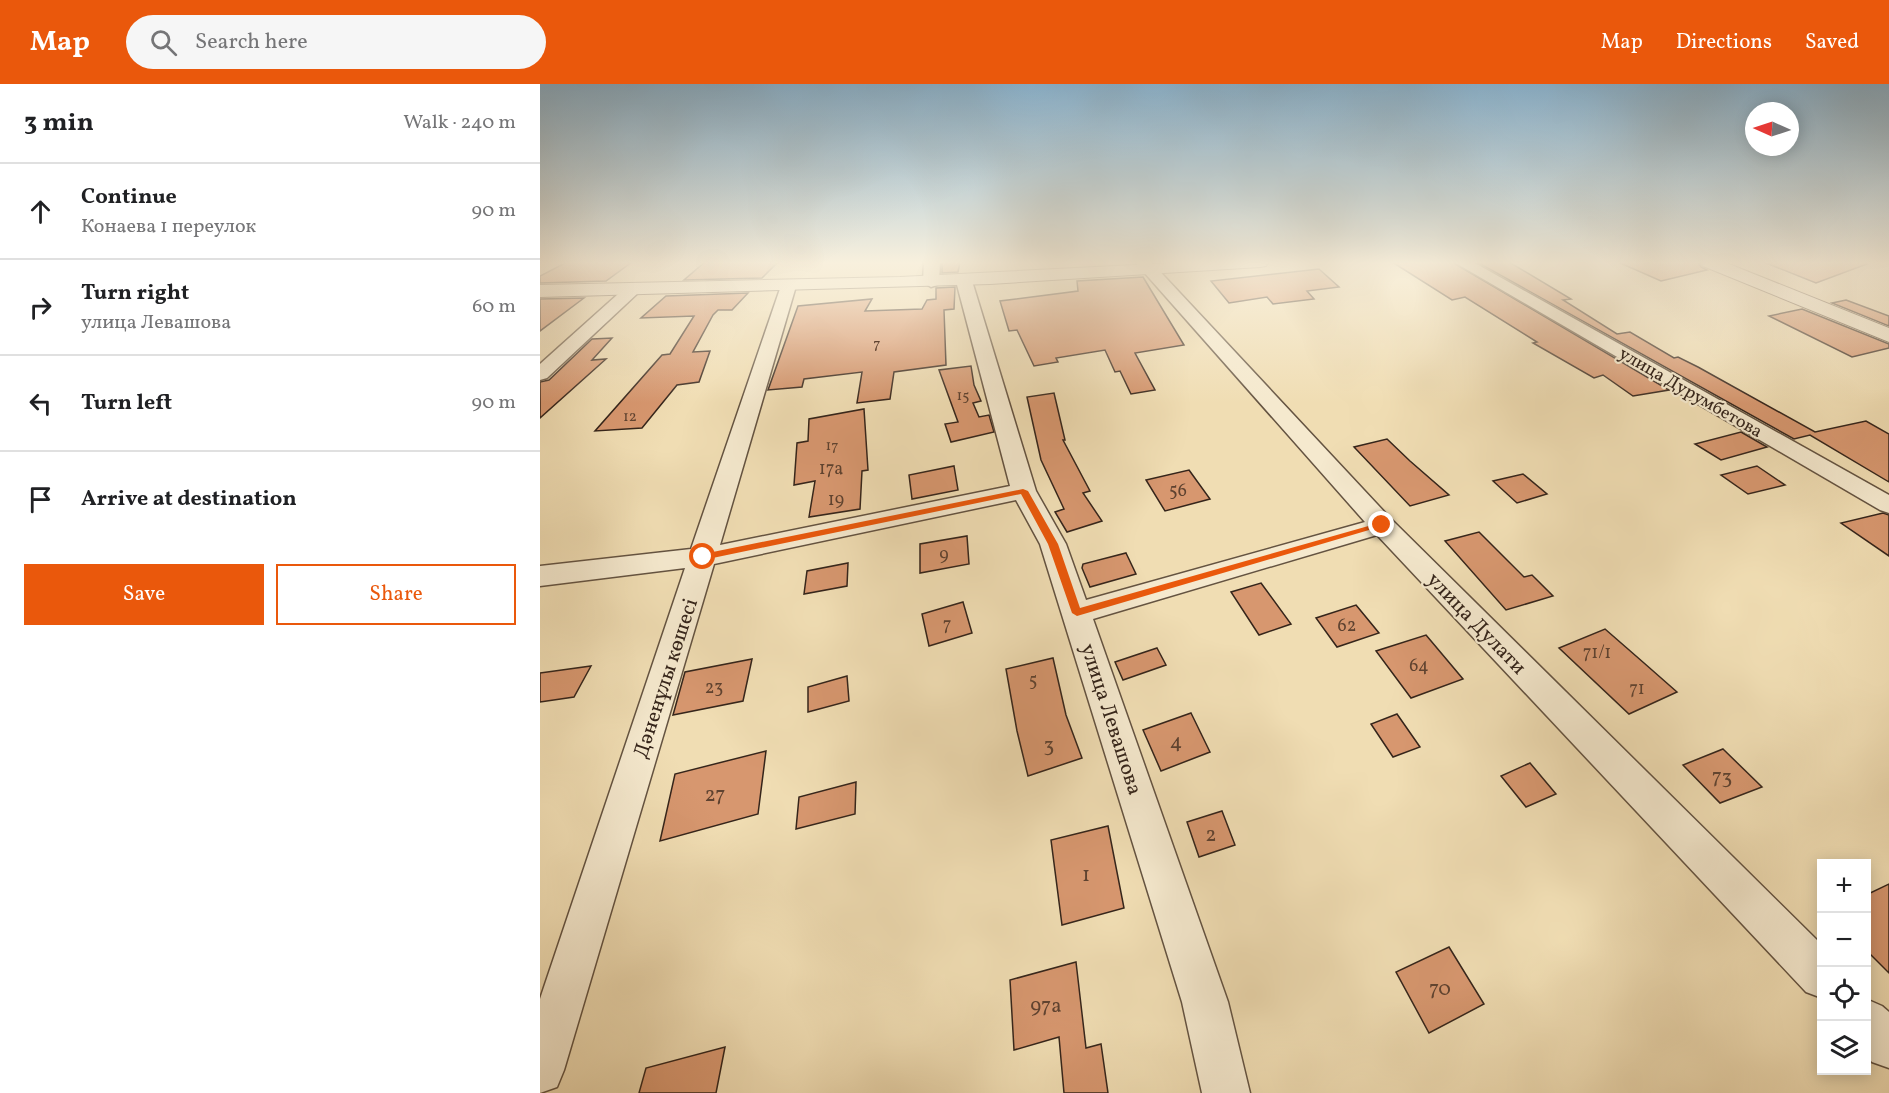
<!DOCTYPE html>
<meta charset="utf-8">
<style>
body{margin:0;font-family:Vollkorn,serif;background:#f6f6f6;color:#202124}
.controls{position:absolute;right:18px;bottom:18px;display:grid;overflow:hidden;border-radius:0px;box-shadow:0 3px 15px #0003}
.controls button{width:54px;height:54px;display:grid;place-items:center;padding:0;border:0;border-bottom:2px solid #e0e0e0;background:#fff;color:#202124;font:30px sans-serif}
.compass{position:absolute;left:1205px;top:18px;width:54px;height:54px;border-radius:50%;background:#fff;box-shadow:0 3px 15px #0003;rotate:273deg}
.stop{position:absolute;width:18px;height:18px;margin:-14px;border:4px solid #ea580c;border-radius:50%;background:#fff}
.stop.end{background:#ea580c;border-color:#fff;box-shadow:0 2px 6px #0008}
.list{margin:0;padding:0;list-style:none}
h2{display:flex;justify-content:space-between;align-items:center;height:78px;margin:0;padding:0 24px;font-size:26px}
h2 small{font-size:20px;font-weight:400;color:#757577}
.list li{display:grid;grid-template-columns:39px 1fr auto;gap:18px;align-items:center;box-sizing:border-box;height:96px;padding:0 24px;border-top:2px solid #e0e0e0}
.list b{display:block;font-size:22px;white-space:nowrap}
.list p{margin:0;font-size:20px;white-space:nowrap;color:#757577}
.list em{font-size:20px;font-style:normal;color:#757577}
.actions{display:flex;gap:12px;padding:18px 24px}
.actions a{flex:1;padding:14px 0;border:2px solid #ea580c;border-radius:0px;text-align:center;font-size:21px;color:#ea580c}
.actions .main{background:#ea580c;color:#fff}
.icon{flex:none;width:33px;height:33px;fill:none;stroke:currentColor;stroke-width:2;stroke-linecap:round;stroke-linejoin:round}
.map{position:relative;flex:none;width:1349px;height:1009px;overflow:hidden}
header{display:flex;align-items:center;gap:36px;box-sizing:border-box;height:84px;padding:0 30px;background:#ea580c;color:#fff}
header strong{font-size:28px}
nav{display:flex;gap:33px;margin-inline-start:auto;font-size:21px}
.search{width:420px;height:54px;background:#f6f6f6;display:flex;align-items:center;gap:15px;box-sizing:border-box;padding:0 21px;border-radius:33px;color:#757577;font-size:22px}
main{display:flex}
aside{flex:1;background:#fff}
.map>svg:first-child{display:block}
.building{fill:#d7976f;stroke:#35251b;stroke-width:1.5}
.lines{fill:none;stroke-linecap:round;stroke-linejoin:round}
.minor-casing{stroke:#645341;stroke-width:3}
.tertiary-casing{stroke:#645341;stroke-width:2}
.minor{fill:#f5e9ce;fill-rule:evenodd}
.tertiary{fill:#f5e9ce;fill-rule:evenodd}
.route{fill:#ea580c}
.labels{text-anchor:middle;stroke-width:4.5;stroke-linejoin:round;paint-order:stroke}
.far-number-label{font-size:15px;fill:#5e4230}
.far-street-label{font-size:18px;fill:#35251b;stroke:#f5e9ce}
.number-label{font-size:18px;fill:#5e4230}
.street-label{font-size:21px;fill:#35251b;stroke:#f5e9ce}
.near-number-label{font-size:21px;fill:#5e4230}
</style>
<header>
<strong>Map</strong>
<div class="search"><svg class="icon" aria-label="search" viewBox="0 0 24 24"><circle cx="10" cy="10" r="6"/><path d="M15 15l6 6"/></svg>Search here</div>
<nav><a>Map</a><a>Directions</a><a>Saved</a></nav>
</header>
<main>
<aside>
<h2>3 min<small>Walk · 240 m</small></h2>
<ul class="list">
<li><svg class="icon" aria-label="ahead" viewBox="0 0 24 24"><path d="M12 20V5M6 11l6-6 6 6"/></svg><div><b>Continue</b><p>Конаева 1 переулок</p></div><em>90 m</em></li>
<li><svg class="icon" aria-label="right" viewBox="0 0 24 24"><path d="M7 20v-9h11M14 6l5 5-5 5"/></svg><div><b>Turn right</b><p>улица Левашова</p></div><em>60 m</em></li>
<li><svg class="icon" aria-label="left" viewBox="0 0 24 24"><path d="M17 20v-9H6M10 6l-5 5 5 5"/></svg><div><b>Turn left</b></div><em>90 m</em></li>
<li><svg class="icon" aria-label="arrive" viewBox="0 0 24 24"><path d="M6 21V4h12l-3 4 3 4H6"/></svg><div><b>Arrive at destination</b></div></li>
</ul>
<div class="actions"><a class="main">Save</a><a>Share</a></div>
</aside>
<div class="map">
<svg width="1349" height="1009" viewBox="0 0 1349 1009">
<rect width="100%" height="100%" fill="#f0ddb3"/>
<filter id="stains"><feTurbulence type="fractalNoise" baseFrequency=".00333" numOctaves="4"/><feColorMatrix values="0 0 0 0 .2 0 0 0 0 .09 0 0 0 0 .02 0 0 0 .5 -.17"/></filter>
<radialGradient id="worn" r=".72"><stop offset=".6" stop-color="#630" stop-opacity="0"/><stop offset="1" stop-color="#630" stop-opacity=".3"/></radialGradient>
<g class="building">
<polygon points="27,178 92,178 66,197 0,199 0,192"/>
<polygon points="165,178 238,178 222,194 144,196"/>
<polygon points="402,178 420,178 418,188 402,189"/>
<polygon points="852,178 912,178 1129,306 1093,312 1063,291 1054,294 993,259 997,258 925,213 912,216"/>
<polygon points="937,178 969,178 1031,215 1023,216 1077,250 1090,248 1134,274 1138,273 1158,283 1275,348 1326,337 1349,350 1349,398 1270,351 1254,355"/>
<polygon points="1078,178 1158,178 1161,183 1167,186 1121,197"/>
<polygon points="1226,178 1327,178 1327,180 1276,199 1226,179"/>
<polygon points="779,185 799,203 767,207 774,215 733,220 727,213 689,219 671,197"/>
<polygon points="603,193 644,261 595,269 615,306 591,310 580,287 575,288 565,266 516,274 518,278 494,282 477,246 469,247 460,217 538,207 537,197"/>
<polygon points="415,203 414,225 404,226 406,281 354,288 350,315 317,319 322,288 264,295 262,303 228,306 258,222 332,215 325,227 382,225 387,216 396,215 396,204"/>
<polygon points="208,209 192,226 178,226 173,231 153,268 170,267 159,298 137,301 102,344 55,347 122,271 130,270 154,232 101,234 126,212"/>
<polygon points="44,214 0,247 0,215"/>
<polygon points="1306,216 1349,232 1349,242 1292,219"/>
<polygon points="1262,225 1349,260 1349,264 1312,273 1229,232"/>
<polygon points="72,254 52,276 66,275 0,334 0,298 9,296 52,255"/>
<polygon points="431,282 434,301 441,317 433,319 439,333 449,331 454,348 411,358 405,340 418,338 399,286"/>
<polygon points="514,309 525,356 523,356 550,407 543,409 562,437 527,448 515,428 524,425 501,376 487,313"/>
<polygon points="324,325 328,386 322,387 320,425 269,433 275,397 254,401 257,359 268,357 269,335"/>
<polygon points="1201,348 1227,363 1181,376 1155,360"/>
<polygon points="847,355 870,377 909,411 870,422 814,363"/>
<polygon points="414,382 418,406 372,415 369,391"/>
<polygon points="1217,382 1245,401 1208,410 1181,391"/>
<polygon points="649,386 670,415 625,427 606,396"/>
<polygon points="983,390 1007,410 977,419 953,397"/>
<polygon points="1343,429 1349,431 1349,472 1301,439"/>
<polygon points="939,448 984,493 992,491 1013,512 966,526 905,457"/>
<polygon points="427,452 429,480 380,489 380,460"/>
<polygon points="586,469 596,490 550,503 542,484 543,480"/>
<polygon points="308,479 307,502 264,510 267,487"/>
<polygon points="721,499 751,540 719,551 691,508"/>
<polygon points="423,518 432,549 389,562 382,530"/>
<polygon points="816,521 839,549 797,563 776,534"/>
<polygon points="1065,545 1104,579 1137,608 1089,630 1019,564"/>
<polygon points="886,551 923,595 871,614 836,567"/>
<polygon points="617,564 626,581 583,596 575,578"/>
<polygon points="513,574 526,631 542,674 488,692 477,647 466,585"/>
<polygon points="212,575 203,617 133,631 145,588"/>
<polygon points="51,582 34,613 0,618 0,589"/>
<polygon points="307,592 309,617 268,628 268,603"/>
<polygon points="651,629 670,668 621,687 603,646"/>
<polygon points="857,630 880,663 853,673 831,640"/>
<polygon points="1183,665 1222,703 1180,719 1143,681"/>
<polygon points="226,667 218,730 120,757 135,690"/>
<polygon points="990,679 1016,710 986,723 961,692"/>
<polygon points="316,698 315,730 256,745 259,713"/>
<polygon points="682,727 695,761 659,773 647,738"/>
<polygon points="568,742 584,824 522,841 511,756"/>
<polygon points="1349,800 1349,889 1326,866 1326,811"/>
<polygon points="909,863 944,920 889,949 856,888"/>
<polygon points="536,878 546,964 561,960 568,1009 524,1009 519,953 474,966 470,896"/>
<polygon points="185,963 176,1009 99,1009 106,984"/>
</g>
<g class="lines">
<defs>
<g id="minor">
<polygon points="384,178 400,178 399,198 397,201 391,203 383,198"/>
<polygon points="595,178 611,178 851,435 1282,861 1282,914 1266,908 837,451 553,535 688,918 710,1009 662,1009 642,918 500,460 476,416 174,480 24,986 17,1003 0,1009 0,915 145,484 0,502 0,482 151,465 242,199 254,199 256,202 180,461 470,402 416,197 424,192 432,197 496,407 526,460 546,516 825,438"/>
<polygon points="914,178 933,178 1349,411 1349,429 1340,426"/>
<polygon points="93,200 101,205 99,208 7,294 0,296 0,280 87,202"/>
<polygon points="1326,915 1342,922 1349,928 1349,984 1332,978 1326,971"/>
</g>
<g id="tertiary">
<polygon points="654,178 729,178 726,182 720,183 450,200 0,213 0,201 360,193"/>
<polygon points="1160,178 1184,178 1349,244 1349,258 1163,182"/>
</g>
</defs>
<use href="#minor" class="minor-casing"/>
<use href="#tertiary" class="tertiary-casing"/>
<use href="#minor" class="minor"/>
<use href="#tertiary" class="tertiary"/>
</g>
<linearGradient id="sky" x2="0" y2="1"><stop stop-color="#8ab6d4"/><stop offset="0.56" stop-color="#f8f0dd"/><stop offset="1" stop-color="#f8f0dd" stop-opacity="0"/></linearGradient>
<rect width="1349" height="319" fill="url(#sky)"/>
<polygon class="route" points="483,405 488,407 518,460 540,524 839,439 846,441 537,532 532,529 508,460 481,410 163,476 158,473 163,470"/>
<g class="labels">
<g class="far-number-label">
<text x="337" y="264">7</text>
<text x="423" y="316">15</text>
<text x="90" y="337">12</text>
<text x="292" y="366">17</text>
</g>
<g class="far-street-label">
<text transform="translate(1151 308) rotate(30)" y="6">улица Дурумбетова</text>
</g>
<g class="number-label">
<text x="291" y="390">17а</text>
<text x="638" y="412">56</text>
<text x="296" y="421">19</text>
<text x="404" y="476">9</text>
<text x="407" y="546">7</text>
<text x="807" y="547">62</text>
<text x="1057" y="574">71/1</text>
<text x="879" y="587">64</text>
<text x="493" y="602">5</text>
<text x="174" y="609">23</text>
<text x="1097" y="610">71</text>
</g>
<g class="street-label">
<text transform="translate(937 539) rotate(46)" y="7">улица Дулати</text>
<text transform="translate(125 594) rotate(-72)" y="7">Дәненұлы көшесі</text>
<text transform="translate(572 635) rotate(72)" y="7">улица Левашова</text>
</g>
<g class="near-number-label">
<text x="636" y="664">4</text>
<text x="509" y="667">3</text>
<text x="1182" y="699">73</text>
<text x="175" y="717">27</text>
<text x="671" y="757">2</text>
<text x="546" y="797">1</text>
<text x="900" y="911">70</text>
<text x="506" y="928">97а</text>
</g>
</g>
<rect width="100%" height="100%" filter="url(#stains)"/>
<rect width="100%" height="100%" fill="url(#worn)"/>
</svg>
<div class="controls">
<button>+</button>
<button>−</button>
<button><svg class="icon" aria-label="locate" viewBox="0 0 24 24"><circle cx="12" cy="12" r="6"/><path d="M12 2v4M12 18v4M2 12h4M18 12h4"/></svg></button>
<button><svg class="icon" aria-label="layers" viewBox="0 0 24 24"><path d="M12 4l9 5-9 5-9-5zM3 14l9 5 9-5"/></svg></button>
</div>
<svg class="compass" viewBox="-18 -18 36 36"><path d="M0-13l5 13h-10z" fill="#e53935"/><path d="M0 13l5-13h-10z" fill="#757577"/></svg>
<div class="stop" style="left:163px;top:473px"></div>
<div class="stop end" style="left:842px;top:441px"></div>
</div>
</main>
